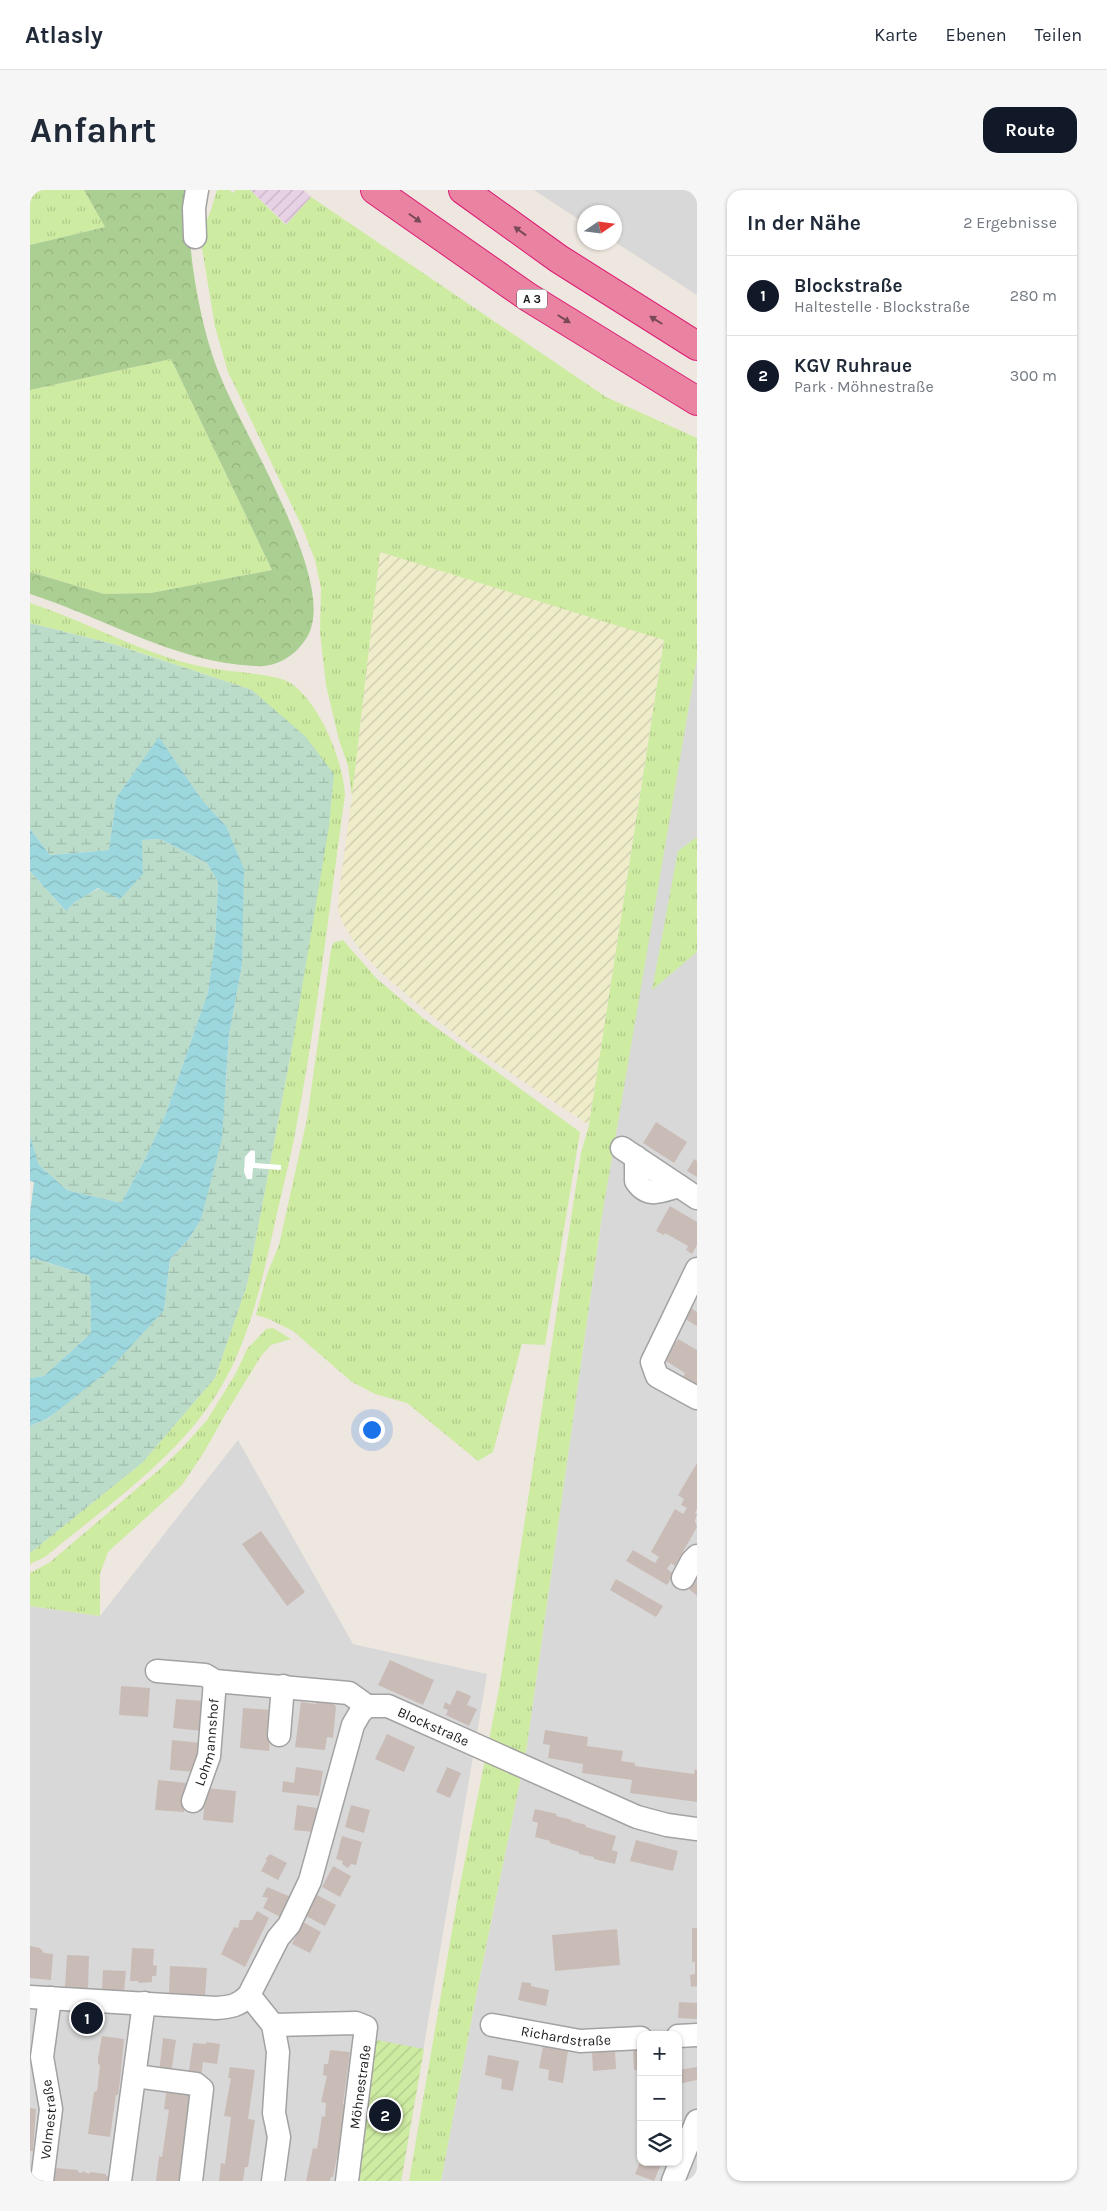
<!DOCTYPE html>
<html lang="de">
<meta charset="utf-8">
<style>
body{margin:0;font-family:Karla,sans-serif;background:#f6f6f7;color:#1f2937}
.controls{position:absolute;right:15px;bottom:15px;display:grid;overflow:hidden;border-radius:10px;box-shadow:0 1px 4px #0004}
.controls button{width:45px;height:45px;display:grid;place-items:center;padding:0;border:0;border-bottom:1px solid #e0e1e3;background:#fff;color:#1f2937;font:25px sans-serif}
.compass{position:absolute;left:547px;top:15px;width:45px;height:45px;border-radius:50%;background:#fff;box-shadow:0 1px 4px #0004;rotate:77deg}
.you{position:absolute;left:341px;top:1239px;width:18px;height:18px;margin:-12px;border:4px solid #fff;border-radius:50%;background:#1a73e8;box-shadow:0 0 0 8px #1a73e833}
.badge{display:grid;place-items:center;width:32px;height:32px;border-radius:50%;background:#111827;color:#fff;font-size:16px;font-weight:700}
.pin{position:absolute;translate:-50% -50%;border:2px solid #fff;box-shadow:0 1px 5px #0006}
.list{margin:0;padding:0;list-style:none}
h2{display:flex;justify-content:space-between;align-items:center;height:65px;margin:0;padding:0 20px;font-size:21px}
h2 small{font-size:16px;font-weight:400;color:#747a83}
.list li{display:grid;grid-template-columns:32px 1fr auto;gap:15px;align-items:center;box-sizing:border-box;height:80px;padding:0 20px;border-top:1px solid #e0e1e3}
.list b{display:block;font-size:19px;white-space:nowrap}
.list p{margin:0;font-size:16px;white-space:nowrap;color:#747a83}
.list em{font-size:16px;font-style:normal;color:#747a83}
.icon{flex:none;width:28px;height:28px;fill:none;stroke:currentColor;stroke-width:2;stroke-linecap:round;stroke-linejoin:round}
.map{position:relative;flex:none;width:667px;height:1991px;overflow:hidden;border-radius:15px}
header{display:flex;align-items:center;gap:30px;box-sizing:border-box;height:70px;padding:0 25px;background:#fff;border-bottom:1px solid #e0e1e3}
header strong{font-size:24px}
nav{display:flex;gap:28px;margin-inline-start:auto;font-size:18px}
.intro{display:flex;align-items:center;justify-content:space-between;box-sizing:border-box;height:120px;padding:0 30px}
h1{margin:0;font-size:35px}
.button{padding:12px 22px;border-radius:15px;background:#111827;color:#fff;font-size:18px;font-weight:700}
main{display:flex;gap:30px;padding:0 30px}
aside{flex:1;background:#fff;border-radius:15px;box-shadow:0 1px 4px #0004}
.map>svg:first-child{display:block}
.residential{fill:#d9d8d8;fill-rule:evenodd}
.industrial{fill:url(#industrial-furrows)}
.farmland{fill:url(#farmland-furrows)}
.grass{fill:url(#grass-tufts)}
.forest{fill:url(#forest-crowns)}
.wetland{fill:url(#wetland-marsh)}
.garden{fill:url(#garden-furrows)}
.water{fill:url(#water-waves)}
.pier{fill:#fff}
.building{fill:#c9bcb6}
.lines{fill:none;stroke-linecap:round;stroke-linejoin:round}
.minor-casing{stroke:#a2a2a2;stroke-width:25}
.highway-casing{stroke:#dc1b74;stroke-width:30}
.minor{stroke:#fff;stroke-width:22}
.highway{stroke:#ea82a1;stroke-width:28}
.oneway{fill:#784957}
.labels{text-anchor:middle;stroke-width:4;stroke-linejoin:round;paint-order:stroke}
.shield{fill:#fff;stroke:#5f5f5f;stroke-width:1}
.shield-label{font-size:12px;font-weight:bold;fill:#1b1b1b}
.street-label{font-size:14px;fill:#1b1b1b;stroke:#fff}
</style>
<header>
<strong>Atlasly</strong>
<nav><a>Karte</a><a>Ebenen</a><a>Teilen</a></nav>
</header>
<div class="intro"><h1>Anfahrt</h1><a class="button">Route</a></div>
<main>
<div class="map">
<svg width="667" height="1991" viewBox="0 0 667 1991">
<defs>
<pattern id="industrial-furrows" width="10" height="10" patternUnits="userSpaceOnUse" patternTransform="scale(1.25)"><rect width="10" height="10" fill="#e7d1e5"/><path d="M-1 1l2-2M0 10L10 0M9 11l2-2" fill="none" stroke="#c6b3c4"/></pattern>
<pattern id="farmland-furrows" width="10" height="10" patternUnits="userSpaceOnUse" patternTransform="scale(1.25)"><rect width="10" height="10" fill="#eeecc9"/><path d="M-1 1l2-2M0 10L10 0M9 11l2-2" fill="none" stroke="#cccaac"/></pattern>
<pattern id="grass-tufts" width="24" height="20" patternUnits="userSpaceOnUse" patternTransform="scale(1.25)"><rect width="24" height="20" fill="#ceeba2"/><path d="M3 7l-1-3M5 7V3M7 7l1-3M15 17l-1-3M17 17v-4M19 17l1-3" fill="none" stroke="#b0c98b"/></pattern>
<pattern id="forest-crowns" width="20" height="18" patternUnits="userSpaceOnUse" patternTransform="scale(1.25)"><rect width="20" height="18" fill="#abcf92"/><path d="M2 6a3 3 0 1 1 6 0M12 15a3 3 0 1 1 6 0" fill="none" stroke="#93b17d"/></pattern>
<pattern id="wetland-marsh" width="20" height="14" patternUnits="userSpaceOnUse" patternTransform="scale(1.25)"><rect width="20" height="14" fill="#bbdcc9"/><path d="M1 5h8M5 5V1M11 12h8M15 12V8" fill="none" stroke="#a0bcac"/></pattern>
<pattern id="garden-furrows" width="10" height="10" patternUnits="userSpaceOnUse" patternTransform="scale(1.25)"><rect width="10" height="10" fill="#ceeba2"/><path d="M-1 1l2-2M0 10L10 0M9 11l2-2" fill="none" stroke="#b0c98b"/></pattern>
<pattern id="water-waves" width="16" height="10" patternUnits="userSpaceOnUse" patternTransform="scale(1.25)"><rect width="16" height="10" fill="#9dd7de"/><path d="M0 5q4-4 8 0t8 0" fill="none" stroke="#87b8be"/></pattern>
</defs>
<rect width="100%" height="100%" fill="#ede7df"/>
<g class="residential">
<polygon points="504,0 667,0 667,105 585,52 584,22 554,22 554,33"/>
<path d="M667,469v1522h-256l36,-190 49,-239 75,-530 9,-82zM611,1845h37v127h-37z"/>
<polygon points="208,1250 323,1454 457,1484 371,1991 0,1991 0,1416 70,1426"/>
</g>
<polygon class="industrial" points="220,0 273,0 281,7 257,35"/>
<polygon class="farmland" points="350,362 634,449 559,935 444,859 397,822 350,782 327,756 312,732 308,720 309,702 322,606"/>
<g class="grass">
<polygon points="0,0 54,0 75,37 0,55"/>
<polygon points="187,0 200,0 203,3 206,0 220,0 256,35 281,7 576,207 667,248 667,469 571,1032 496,1562 447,1801 411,1991 379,1991 429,1700 469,1499 551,963 559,935 634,450 350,362 322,606 318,576 309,550 296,495 290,442 291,398 285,370 273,339 198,182 185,137 170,46 181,20"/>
<polygon points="141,169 242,380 121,403 74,404 0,382 0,200"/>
<path d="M0,413c62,20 120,56 185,66 18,3 61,5 74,13 31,20 54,78 56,113 -15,107 -27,216 -47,322 -5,31 -13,62 -20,92 -14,62 -26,128 -60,183 -40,66 -114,116 -173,165l-15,7v-11l112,-90 73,-85 32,-93 45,-237 -40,-358 -138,-46 -84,-21z"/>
<polygon points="667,647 667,762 622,800 648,661"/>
<polygon points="313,750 346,788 393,828 550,942 515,1155 492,1154 463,1262 448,1271 377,1213 345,1204 322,1192 263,1141 239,1129 226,1125 237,1084 249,1055 277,929 301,760 303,753"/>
<polygon points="243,1138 261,1149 241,1155 231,1166 196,1223 174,1262 152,1295 78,1362 70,1384 70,1426 0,1416 0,1383 19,1373 129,1280 152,1258 177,1230 206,1183 217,1159 236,1139"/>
</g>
<path class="forest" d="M54,0h108c-1,15 -3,31 -2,47 2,40 14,99 29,136 23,59 111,197 92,255 -2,8 -9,17 -15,23 -12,11 -25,16 -42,15 -80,-4 -149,-48 -224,-72v-22l74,22 47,-1 121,-23 -101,-211 -141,31v-145l75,-18z"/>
<g class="wetland">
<polygon points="0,433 83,454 222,500 275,546 304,584 299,636 262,858 217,1095 185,1188 112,1273 0,1363 0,1236 18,1229 134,1120 140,1069 159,1049 171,1029 196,894 199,845 212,775 196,636 172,610 129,548 86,608 79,660 20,665 0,639"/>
<path d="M130,649l47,24 11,19 -3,58 -7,52 -42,121 -21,46 -24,44 -54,-13 -28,-25 -9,-29v-265l36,40c21,-22 49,-28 77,-37l-2,-34z"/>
<polygon points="2,1068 60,1086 61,1143 14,1186 0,1188 0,1070"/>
</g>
<polygon class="garden" points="336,1848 394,1859 371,1991 318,1991"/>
<polygon class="water" points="129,547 172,610 196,636 214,679 212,775 199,845 192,948 171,1029 159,1049 140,1069 134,1120 79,1180 17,1229 0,1236 0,1188 14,1186 61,1143 60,1086 3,1068 0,1070 0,1023 4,992 0,991 0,946 9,975 37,1000 91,1013 115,969 136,923 178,802 185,750 188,692 177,673 130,649 112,650 113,684 90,709 68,698 44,713 36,721 0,681 0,639 20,665 79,660 86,608"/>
<polygon class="pier" points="221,960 225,961 225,973 251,975 251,980 223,978 222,989 217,989 214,982 215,967"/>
<g class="building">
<polygon points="626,932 657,952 644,973 613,953"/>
<polygon points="664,969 667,971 667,987 657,981"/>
<polygon points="640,1016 667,1032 667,1055 662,1064 656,1060 658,1056 635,1043 634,1045 626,1041"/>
<polygon points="661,1118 667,1122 667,1136 655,1129"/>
<polygon points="641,1148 647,1152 648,1149 667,1160 667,1195 653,1187 655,1183 636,1171 640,1163 634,1160"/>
<polygon points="667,1273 667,1319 665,1323 667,1324 665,1331 667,1337 645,1376 641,1373 637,1379 644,1384 637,1395 596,1371 603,1360 625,1373 629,1367 621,1362 645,1319 653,1324 657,1318 651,1315 654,1309 648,1305"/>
<polygon points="231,1341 275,1402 257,1416 212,1354"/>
<polygon points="666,1384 667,1385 667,1406 658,1398"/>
<polygon points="586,1389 633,1416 626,1427 580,1400"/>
<polygon points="360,1470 404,1490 393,1515 348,1495"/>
<polygon points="91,1496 120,1498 118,1527 89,1525"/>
<polygon points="427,1500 441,1506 437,1515 447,1519 439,1536 416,1525 418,1520 413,1518 415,1512 420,1515"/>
<polygon points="146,1509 175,1511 173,1541 143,1538"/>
<polygon points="286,1509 301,1511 306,1517 303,1548 297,1547 295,1560 265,1557 271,1512 286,1514"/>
<polygon points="213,1518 242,1520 239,1561 210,1558"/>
<polygon points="515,1540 558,1547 557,1556 593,1561 591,1571 605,1573 605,1576 664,1584 665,1579 667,1580 667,1612 600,1603 602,1590 552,1583 553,1574 518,1568 520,1555 513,1554"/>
<polygon points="357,1544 385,1557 374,1582 345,1569"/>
<polygon points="142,1550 171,1553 169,1582 140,1580"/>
<polygon points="266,1577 293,1581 289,1606 252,1602 253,1591 264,1593"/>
<polygon points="417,1577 431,1583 420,1608 406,1602"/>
<polygon points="128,1590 157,1593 154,1622 125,1620"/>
<polygon points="176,1598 206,1601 203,1633 173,1630"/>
<polygon points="267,1615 287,1618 283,1642 264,1640"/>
<polygon points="321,1615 340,1620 334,1643 315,1637"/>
<polygon points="505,1619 527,1624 526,1626 542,1630 541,1631 556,1635 556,1637 586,1646 582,1660 588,1662 585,1674 564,1669 564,1667 549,1664 549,1662 520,1653 520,1651 505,1647 508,1633 502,1631"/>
<polygon points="312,1646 332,1652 326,1675 321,1674 318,1678 312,1674 313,1671 306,1669"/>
<polygon points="606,1650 648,1661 643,1681 600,1671"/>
<polygon points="240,1664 257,1673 248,1690 231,1681 237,1670 235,1669"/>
<polygon points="303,1676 321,1686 310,1707 292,1697"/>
<polygon points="237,1697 261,1707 250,1727 233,1718 238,1708 232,1707"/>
<polygon points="287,1705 306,1715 295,1736 276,1726"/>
<polygon points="227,1721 239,1728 215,1777 191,1764 204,1737 208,1738 210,1730 222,1730"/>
<polygon points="273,1732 291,1742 280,1763 262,1754"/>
<polygon points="662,1738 667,1738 667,1796 661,1797 660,1785 665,1784 665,1772 662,1772"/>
<polygon points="587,1739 590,1775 525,1781 522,1745"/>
<polygon points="0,1756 10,1758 14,1763 23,1764 21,1790 0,1788"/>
<polygon points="102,1758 124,1759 123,1775 127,1776 126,1786 122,1786 122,1792 109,1793 108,1791 100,1791"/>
<polygon points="37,1765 59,1766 58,1799 35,1797"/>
<polygon points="140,1776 177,1778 175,1805 139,1803"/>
<polygon points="73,1780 96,1781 94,1801 72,1800"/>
<polygon points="492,1792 501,1793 501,1796 519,1800 516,1816 488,1810"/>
<polygon points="649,1812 667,1813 667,1829 648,1828"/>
<polygon points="72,1846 94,1849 90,1891 88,1905 86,1905 80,1947 58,1944 63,1908 64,1902 67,1901 70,1875 68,1874 68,1868"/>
<polygon points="133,1848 146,1850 141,1884 129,1883"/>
<polygon points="176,1852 190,1854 187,1874 173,1872 171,1888 158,1887 163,1853 176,1854"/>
<polygon points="513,1856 538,1861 533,1893 518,1890 519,1880 509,1878"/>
<polygon points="300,1860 320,1862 313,1914 318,1916 311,1962 308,1962 303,1987 301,1987 300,1991 276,1991 283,1958 287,1959 292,1926 295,1927 296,1913 291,1912 297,1886 293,1885 294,1874 298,1874"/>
<polygon points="603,1860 611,1860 611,1880 604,1880"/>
<polygon points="585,1861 586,1879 563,1881 562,1862"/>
<polygon points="458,1865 489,1871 483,1901 471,1899 472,1889 455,1885"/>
<polygon points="200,1877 225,1880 218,1929 225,1930 218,1977 215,1977 213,1991 189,1991 191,1973 195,1974 201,1927 194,1926 201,1888 198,1888"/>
<polygon points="667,1877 667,1890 648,1894 648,1880"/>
<polygon points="137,1896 161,1899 158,1923 163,1923 150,1991 126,1991 129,1966 132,1967 139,1920 134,1919"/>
<polygon points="0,1918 6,1919 3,1961 0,1961"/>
<polygon points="610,1972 632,1972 624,1991 605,1984"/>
<polygon points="25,1978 48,1980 48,1982 52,1983 53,1981 59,1984 60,1982 76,1984 76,1986 82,1987 81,1991 24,1991"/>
</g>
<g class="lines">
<defs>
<g id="minor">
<polyline points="165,47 164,18 167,0"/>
<polyline points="592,958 667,1008"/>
<path d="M606,967v24c12,18 25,10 43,5"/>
<polyline points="667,1079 622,1172 627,1186 667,1208"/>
<polyline points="653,1388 662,1371 667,1366"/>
<polyline points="127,1481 175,1485 185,1491 319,1503 337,1516"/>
<polyline points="249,1545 253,1496"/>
<path id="s1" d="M163,1611l16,-45 6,-75"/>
<polyline points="219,1805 243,1835 248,1862 244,1923 249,1947 243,1991"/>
<path id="s2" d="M0,1807l186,11c14,-1 23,-2 33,-13l29,-57 11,-13 21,-44 43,-156 7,-12 7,-7h21l249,111 30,8 30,4"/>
<polyline points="243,1835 326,1833 336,1837 317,1991"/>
<path id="s3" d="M462,1835l88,16 61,-3"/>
<polyline points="648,1846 667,1845"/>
<polyline points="105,1886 166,1894 172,1899 161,1991"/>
<path id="s4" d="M12,1991l9,-72 -9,-52 8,-59"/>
<polyline points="90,1991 114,1813"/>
<polyline points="643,1991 667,1931"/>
</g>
<g id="highway">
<polyline points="345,0 498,107 667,211"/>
<polyline points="433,0 529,69 667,156"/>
</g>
</defs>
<use href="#minor" class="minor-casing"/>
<use href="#highway" class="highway-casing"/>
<use href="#minor" class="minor"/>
<use href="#highway" class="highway"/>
</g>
<defs><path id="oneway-solid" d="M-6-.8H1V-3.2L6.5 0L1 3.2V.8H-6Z" transform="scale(1.25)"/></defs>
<g class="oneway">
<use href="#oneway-solid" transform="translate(385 28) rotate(35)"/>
<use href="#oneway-solid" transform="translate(490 41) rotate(-144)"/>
<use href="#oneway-solid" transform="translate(534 129) rotate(32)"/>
<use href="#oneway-solid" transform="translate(626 130) rotate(-148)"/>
</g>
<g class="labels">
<rect class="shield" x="487" y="99.5" width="30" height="19" rx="4"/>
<g class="shield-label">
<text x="502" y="113">A 3</text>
</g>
<g class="street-label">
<text dy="5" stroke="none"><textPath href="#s2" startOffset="609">Blockstraße</textPath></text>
<text dy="5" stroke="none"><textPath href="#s1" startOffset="61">Lohmannshof</textPath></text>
<text dy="5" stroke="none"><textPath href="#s3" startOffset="75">Richardstraße</textPath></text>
<text transform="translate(330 1897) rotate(-82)" y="5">Möhnestraße</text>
<text dy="5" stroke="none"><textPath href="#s4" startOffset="62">Volmestraße</textPath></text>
</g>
</g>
</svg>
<div class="controls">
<button>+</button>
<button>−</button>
<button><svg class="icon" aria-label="layers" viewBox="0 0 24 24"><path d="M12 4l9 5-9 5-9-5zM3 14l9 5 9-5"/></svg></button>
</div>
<svg class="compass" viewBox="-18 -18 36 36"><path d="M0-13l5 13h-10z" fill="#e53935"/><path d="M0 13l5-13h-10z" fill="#747a83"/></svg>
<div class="you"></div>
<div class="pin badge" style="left:57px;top:1828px">1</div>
<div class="pin badge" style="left:355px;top:1925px">2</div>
</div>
<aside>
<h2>In der Nähe<small>2 Ergebnisse</small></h2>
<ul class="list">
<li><span class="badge">1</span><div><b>Blockstraße</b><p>Haltestelle · Blockstraße</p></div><em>280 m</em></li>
<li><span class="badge">2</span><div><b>KGV Ruhraue</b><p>Park · Möhnestraße</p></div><em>300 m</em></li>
</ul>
</aside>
</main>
